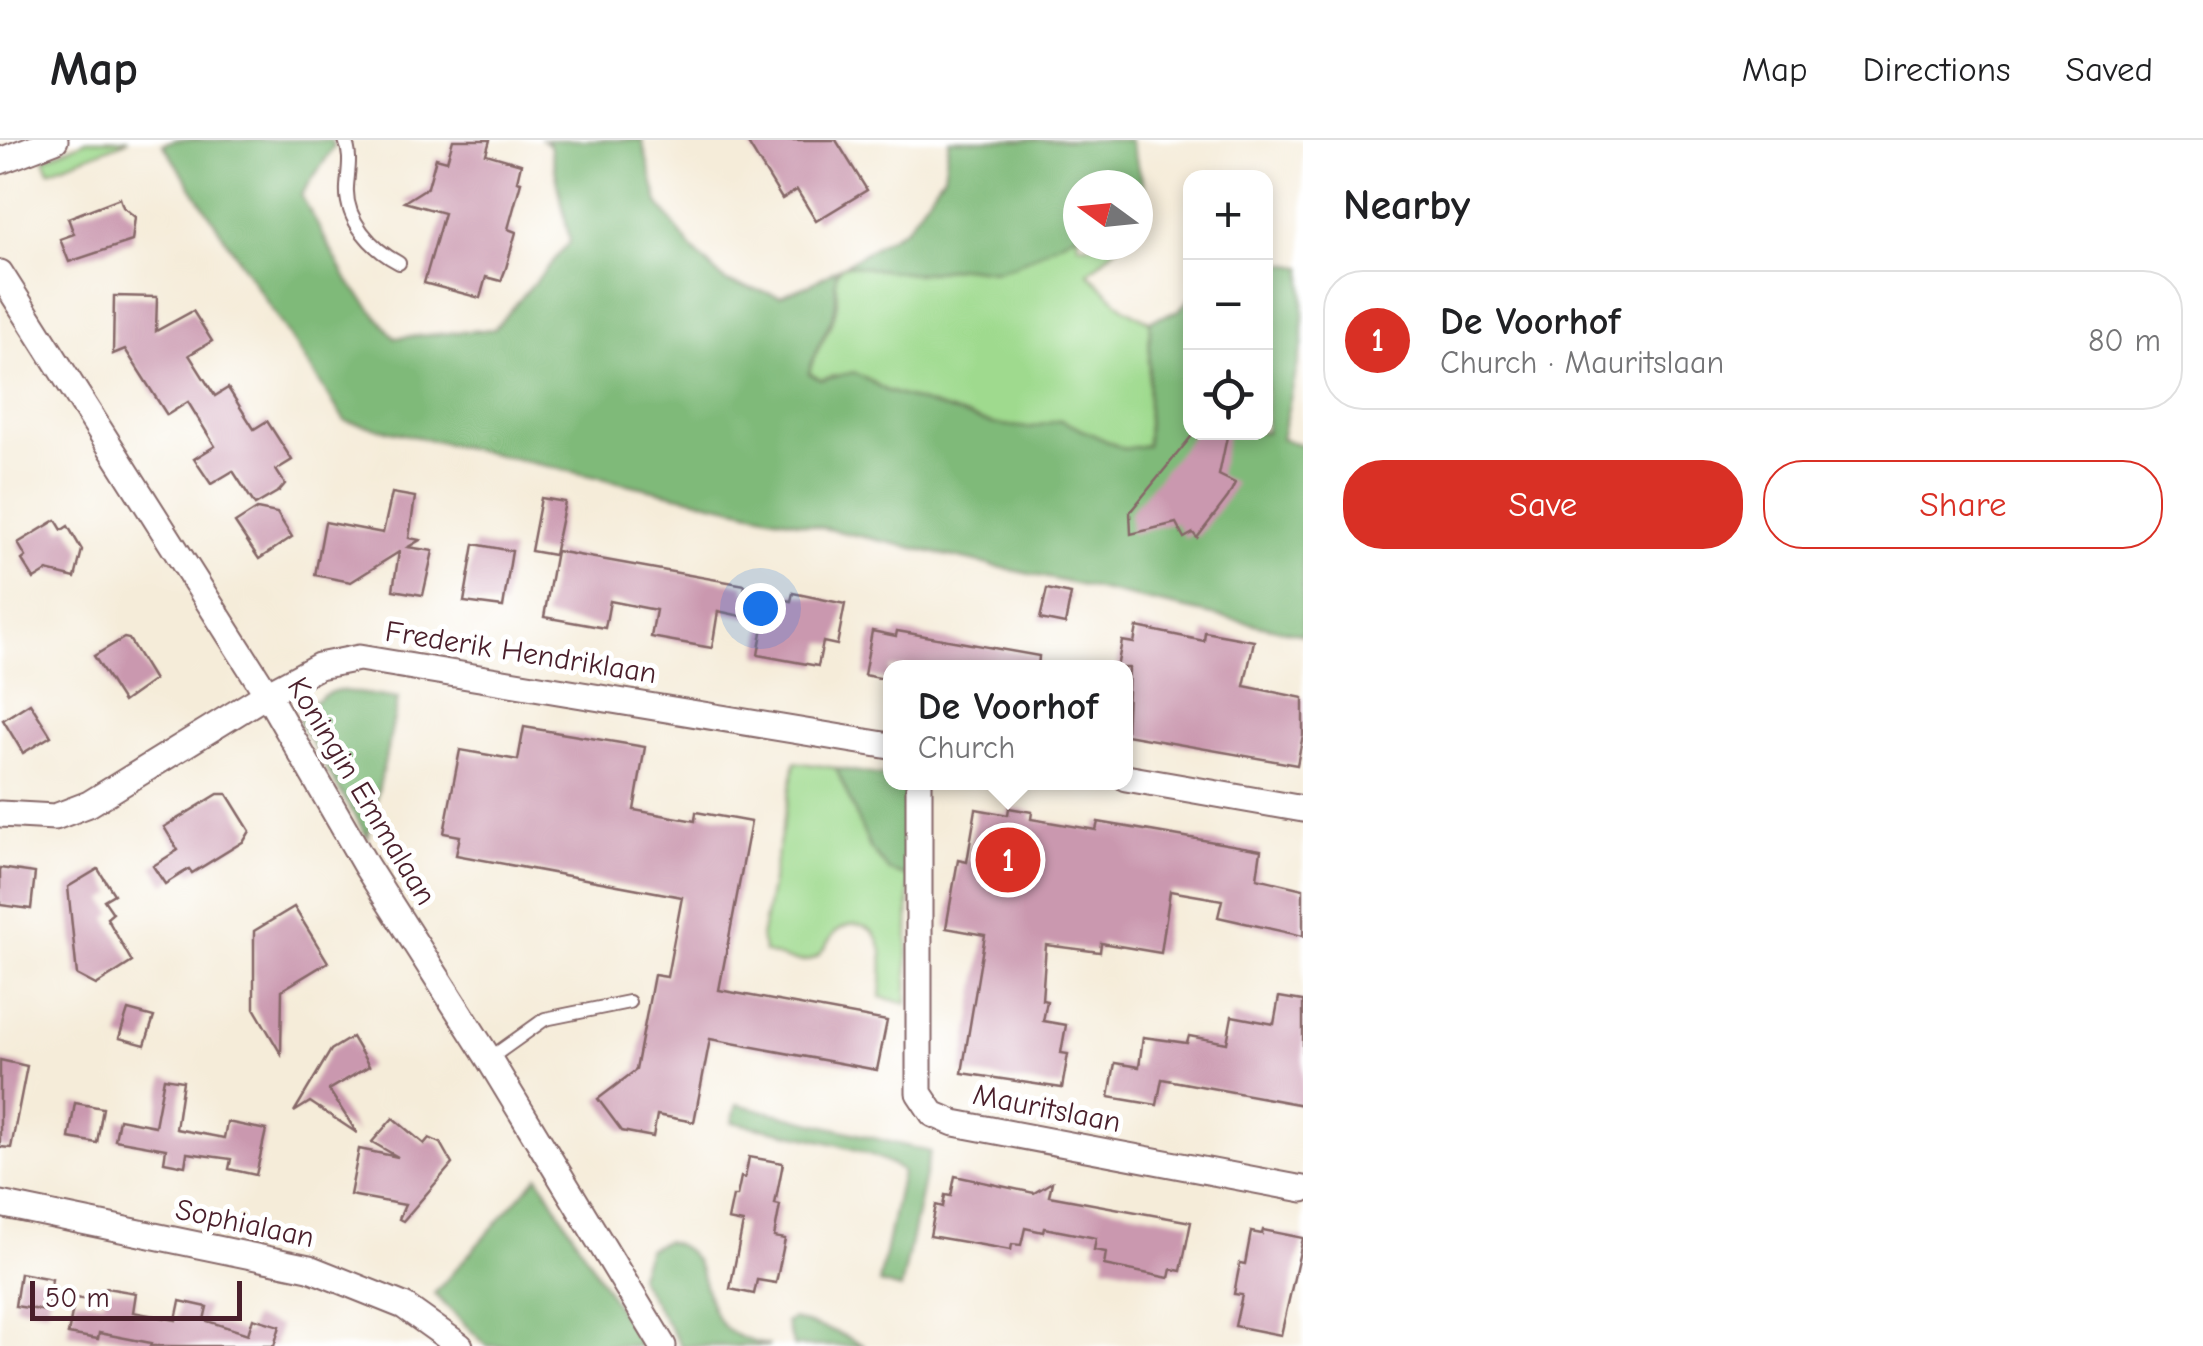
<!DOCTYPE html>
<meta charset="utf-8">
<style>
body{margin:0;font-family:"Comic Neue",sans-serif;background:#f2f2f2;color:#202124}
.controls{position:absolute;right:30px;top:30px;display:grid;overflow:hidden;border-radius:20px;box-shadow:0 5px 15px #0003}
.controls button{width:90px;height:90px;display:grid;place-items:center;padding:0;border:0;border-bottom:2px solid #e0e0e0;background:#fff;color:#202124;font:50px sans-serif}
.compass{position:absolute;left:1063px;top:30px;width:90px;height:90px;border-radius:50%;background:#fff;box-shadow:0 5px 15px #0003;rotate:285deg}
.scale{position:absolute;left:30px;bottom:25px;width:212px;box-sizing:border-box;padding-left:10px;border:5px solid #4a1f2b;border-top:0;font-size:28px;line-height:35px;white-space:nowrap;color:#4a1f2b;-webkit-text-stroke:8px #fff;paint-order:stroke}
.you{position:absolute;left:760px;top:468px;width:35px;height:35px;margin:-25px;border:8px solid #fff;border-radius:50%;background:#1a73e8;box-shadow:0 0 0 15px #1a73e833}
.badge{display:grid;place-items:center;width:65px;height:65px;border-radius:50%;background:#d93025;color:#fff;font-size:32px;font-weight:700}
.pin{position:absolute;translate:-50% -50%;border:5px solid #fff;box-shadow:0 2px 10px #0006}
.popup{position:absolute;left:883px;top:520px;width:250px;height:130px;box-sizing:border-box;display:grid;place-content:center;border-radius:20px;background:#fff;filter:drop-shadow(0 2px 8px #0005);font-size:32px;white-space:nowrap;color:#757577}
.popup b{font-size:38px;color:#202124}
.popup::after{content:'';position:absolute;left:50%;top:100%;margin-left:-20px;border:20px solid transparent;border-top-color:#fff}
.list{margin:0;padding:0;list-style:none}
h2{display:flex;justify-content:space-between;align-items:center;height:130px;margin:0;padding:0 40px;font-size:42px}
h2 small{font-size:32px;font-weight:400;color:#757577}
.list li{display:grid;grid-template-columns:65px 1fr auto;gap:30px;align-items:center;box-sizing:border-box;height:140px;margin:0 20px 20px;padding:0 20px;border:2px solid #e0e0e0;border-radius:40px}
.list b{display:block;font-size:38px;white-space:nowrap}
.list p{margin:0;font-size:32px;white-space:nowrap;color:#757577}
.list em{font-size:32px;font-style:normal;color:#757577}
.actions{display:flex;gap:20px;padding:30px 40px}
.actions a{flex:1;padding:22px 0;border:2px solid #d93025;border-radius:40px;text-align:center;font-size:35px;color:#d93025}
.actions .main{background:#d93025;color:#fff}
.icon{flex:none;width:55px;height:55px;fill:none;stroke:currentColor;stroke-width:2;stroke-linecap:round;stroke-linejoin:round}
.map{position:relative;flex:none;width:1303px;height:1206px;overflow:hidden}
header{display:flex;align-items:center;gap:60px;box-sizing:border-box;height:140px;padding:0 50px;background:#fff;border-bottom:2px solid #e0e0e0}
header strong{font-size:48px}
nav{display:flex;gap:55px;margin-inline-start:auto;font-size:35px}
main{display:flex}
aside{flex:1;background:#fff}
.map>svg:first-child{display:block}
.green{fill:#9fda8e;stroke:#747c5c;stroke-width:2.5}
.forest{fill:#7fba79;stroke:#646c52;stroke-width:2.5}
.building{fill:#ca98af}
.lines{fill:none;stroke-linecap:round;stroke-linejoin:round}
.lane-casing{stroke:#866768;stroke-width:16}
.street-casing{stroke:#866768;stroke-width:29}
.lane{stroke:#fff;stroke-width:12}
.street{stroke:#fff;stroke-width:25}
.labels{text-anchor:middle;stroke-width:10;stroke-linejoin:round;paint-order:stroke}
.street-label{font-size:30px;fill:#4a1f2b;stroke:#fff}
</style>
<header>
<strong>Map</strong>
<nav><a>Map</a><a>Directions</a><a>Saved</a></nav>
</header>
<main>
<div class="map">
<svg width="1303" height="1206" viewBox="0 0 1303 1206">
<rect width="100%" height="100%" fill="#fff"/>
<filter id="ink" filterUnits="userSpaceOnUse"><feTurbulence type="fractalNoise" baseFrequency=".01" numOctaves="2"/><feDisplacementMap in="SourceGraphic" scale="20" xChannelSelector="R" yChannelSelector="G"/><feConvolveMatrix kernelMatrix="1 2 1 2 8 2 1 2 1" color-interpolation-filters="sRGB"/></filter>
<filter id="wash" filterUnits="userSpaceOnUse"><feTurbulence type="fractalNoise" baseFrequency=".0048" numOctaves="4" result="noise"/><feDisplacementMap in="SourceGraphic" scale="40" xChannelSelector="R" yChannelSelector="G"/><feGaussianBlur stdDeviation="2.25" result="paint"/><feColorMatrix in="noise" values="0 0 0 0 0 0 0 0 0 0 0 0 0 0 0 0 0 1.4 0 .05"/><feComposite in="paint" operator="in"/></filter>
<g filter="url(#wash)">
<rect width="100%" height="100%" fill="#f5ecd9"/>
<g class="green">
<polygon points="87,0 129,0 49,31 44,19"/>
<path d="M1078,93v12h41l-31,28 37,36 25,12 -3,124 -23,4 -63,-29 -33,8 -35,-4 -106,-33 -22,-14 -32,-1 -12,4 -12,-7c5,-25 26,-46 28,-71 1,-16 -9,-29 8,-37l70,9 48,-7 32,4z"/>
<path d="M795,622l41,6 34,80 39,29 -2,127 -26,-7c1,-25 10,-68 -24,-72 -7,-1 -16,2 -21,7 -10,9 -12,24 -26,28 -14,4 -32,-3 -45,-8l-4,-14z"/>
</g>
<g class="forest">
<path d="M175,0h156l3,7 -33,48 47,86 47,57 99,-9 76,-87 -20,-97 -7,-5h99l16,63 34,46 34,33 54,14 29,-11 29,-17c-6,13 1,27 -3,42 -7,22 -22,40 -26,63l12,7 33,-8 33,19 106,33 35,4 33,-8 63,29 23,-4 3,-124 28,-10 12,-13v134h76v-171l37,6v75l-22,97 22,6v190l-958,-214 -182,-277z"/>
<polygon points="949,0 1130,0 1150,65 1138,61 1138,45 1078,45 1078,93 1014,126 995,131 963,127 915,134 845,125 907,87 944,35"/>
<path d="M338,550l60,9 -30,139 -69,-116c8,-17 20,-27 39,-32z"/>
<polygon points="836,628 890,637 890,642 910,643 909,737 889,731 870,708"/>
<path d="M737,964l193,48 -29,137 -22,-6 23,-111c-27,-26 -131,-41 -170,-50z"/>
<polygon points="538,1036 641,1206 487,1206 434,1154"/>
<path d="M665,1101c53,11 29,67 67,92 11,7 25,10 38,13h-89l-43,-69 10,-28z"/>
<polygon points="793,1179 836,1192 865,1206 794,1206 786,1183"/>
</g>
<g id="blocks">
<g class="building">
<polygon points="453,0 490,0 486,14 521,24 517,41 521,42 508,89 516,92 506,128 501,141 486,137 480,158 424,143 444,73 404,62 428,47 436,18 447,21"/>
<polygon points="746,0 836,0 867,50 816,81 797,50 782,59"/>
<polygon points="120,58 123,67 135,77 132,101 69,122 60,99 74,94 68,78"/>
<polygon points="114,156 157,157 156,191 193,171 212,201 189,215 215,256 228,248 254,289 267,281 292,320 276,330 285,344 279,351 255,365 233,331 211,344 194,319 215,306 188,262 167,275 125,209 113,214"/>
<polygon points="1195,292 1228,292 1219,335 1235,343 1228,357 1197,398 1193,393 1184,398 1176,383 1131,394 1130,372"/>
<polygon points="392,353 415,357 409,398 420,400 408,407 433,411 423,455 393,450 399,412 351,442 315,435 325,382 383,393"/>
<polygon points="541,358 565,362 554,415 531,411"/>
<polygon points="257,369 277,373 292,397 259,419 235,383"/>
<polygon points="56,380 62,390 68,386 82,410 75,438 47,431 34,439 22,420 26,417 18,403"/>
<polygon points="474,404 512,411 503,467 464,462"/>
<polygon points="556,411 745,445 744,452 791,461 793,453 845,464 837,505 823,502 818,526 758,515 764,481 718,471 712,508 651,497 656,470 610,461 605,488 544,477"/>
<polygon points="1047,449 1071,454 1065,484 1040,479"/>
<polygon points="1137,487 1204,501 1205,492 1254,501 1244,546 1303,558 1303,595 1297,625 1126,595 1129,528 1117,528 1122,501 1134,503"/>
<polygon points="872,491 896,496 897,491 1039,516 1038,528 890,528 890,540 864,535"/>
<polygon points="124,498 129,499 154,540 123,562 94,516"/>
<polygon points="30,563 51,596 23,613 3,580"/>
<polygon points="524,587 645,607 634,670 695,681 696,672 751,682 719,850 887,881 877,930 710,899 694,982 657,975 653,997 622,991 598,959 636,930 654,835 667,837 682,757 456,715 460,696 444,693 460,610 518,620"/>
<polygon points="218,654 227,654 250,691 244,701 192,733 189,729 165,744 153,726 178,710 164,687"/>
<polygon points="1009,668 1032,672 1031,679 1096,690 1098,682 1261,710 1257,738 1303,749 1303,796 1218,777 1222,760 1170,751 1161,813 1101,803 1100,812 1046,805 1042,860 1047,861 1043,881 1066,885 1061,913 1068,914 1062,948 962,933 985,795 946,788 958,720 967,722 976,669 1008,675"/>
<polygon points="0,728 35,733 31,769 0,765"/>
<polygon points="98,729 114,754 104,760 113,773 107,778 132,822 96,845 77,835 68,747"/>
<polygon points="294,767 328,822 282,850 281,914 254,868 254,791"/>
<polygon points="1279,857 1303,861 1303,965 1162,939 1157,965 1109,957 1115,923 1139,927 1143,897 1187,903 1189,896 1227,903 1232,876 1274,884"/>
<polygon points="128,870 154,877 145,905 119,898"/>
<polygon points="352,897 369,926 329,950 357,993 310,962 294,972 331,910"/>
<polygon points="0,920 27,926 11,1008 0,1007"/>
<polygon points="164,938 183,941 176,989 224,998 227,982 266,990 256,1035 229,1029 231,1019 187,1013 185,1026 164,1022 166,1009 115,1000 119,979 155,986"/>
<polygon points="75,963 103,968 97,1003 69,998"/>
<polygon points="393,978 424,1004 429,998 440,1003 452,1024 403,1081 399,1079 405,1065 350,1055 359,1009 398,1017 372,1002"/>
<polygon points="749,1017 783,1023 775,1064 780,1065 774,1097 785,1099 776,1143 757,1140 754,1154 730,1149 743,1083 728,1080 733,1056 737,1056 741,1037 745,1038"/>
<polygon points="955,1036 1034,1053 1052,1042 1049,1056 1191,1082 1181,1131 1171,1129 1169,1138 1104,1125 1106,1112 1094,1110 1096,1098 1044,1088 1043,1092 1025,1088 1021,1105 1012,1104 1011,1110 930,1096 936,1065 943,1067 945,1055 951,1056"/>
<polygon points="1263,1090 1303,1098 1281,1195 1235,1186 1242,1155 1234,1154 1240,1123 1245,1124 1251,1092 1262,1094"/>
<polygon points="20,1133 52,1139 47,1171 15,1166"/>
<polygon points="106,1148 136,1153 133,1172 176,1180 180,1161 207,1167 204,1180 248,1194 253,1178 280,1186 274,1206 150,1206 151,1203 99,1193 98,1199 68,1194 75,1158 103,1162"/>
</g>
</g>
</g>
<g filter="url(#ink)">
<use href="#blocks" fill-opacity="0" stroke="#866768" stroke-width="2.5"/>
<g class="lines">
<defs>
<g id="lane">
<path d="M345,0c7,16 3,30 2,47 -2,33 25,62 52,76"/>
<polyline points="489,919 545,879 629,862"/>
</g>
<g id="street">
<polyline points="0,21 55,0"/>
<polyline points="0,133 267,554 366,726 489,919 663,1206"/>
<polyline points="1126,638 1303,669"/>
<polyline points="919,642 919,953 933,974 954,983 1303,1049"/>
<polyline points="0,674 55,677 89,664 267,554 319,526 359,518 890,606"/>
<polyline points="0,1064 309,1128 404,1166 460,1206"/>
</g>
</defs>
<use href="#lane" class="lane-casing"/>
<use href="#street" class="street-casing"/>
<use href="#lane" class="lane"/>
<use href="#street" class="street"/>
</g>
</g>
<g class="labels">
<g class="street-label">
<text transform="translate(521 512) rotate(9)" y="10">Frederik Hendriklaan</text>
<text transform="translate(362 651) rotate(59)" y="10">Koningin Emmalaan</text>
<text transform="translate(1047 968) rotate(11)" y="10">Mauritslaan</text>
<text transform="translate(245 1083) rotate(12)" y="10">Sophialaan</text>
</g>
</g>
</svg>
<div class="controls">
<button>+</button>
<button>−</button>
<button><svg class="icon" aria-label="locate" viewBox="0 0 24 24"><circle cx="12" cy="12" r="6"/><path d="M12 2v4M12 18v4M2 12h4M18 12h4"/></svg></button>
</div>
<svg class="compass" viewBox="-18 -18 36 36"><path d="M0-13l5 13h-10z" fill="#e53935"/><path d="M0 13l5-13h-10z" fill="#757577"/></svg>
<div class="scale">50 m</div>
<div class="you"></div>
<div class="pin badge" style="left:1008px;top:720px">1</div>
<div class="popup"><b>De Voorhof</b>Church</div>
</div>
<aside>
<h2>Nearby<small></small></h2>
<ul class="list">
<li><span class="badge">1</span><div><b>De Voorhof</b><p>Church · Mauritslaan</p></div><em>80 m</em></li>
</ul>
<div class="actions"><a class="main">Save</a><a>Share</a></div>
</aside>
</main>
